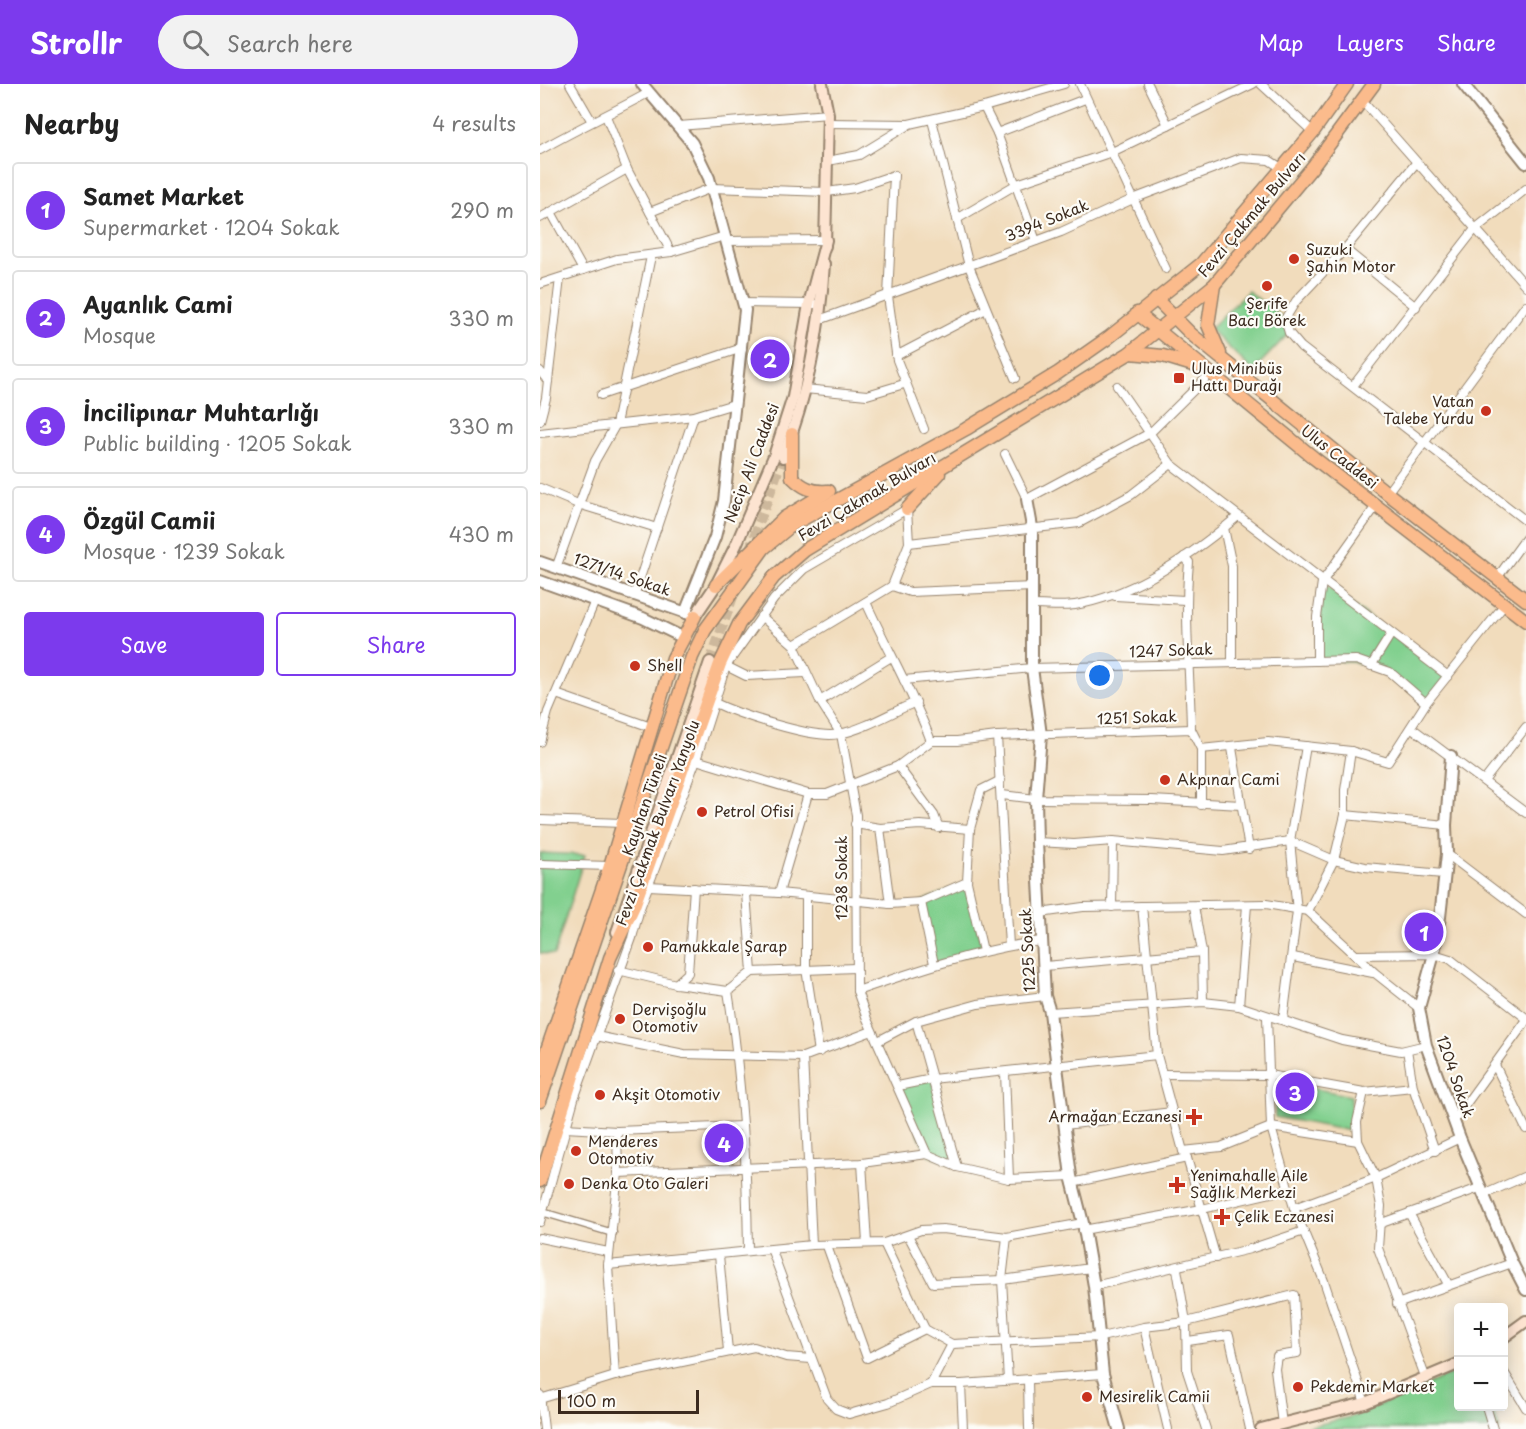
<!DOCTYPE html>
<meta charset="utf-8">
<style>
body{margin:0;font-family:"Playpen Sans",sans-serif;background:#f2f2f2;color:#222}
.controls{position:absolute;right:18px;bottom:18px;display:grid;overflow:hidden;border-radius:6px;box-shadow:0 3px 15px #0003}
.controls button{width:54px;height:54px;display:grid;place-items:center;padding:0;border:0;border-bottom:2px solid #e0e0e0;background:#fff;color:#222;font:30px sans-serif}
.scale{position:absolute;left:18px;bottom:15px;width:141px;box-sizing:border-box;padding-left:6px;border:3px solid #3b2a1e;border-top:0;font-size:16px;line-height:21px;white-space:nowrap;color:#3b2a1e;-webkit-text-stroke:4px #fdfcf7;paint-order:stroke}
.you{position:absolute;left:560px;top:592px;width:21px;height:21px;margin:-15px;border:4px solid #fff;border-radius:50%;background:#1a73e8;box-shadow:0 0 0 9px #1a73e833}
.badge{display:grid;place-items:center;width:39px;height:39px;border-radius:50%;background:#7c3aed;color:#fff;font-size:20px;font-weight:700}
.pin{position:absolute;translate:-50% -50%;border:3px solid #fff;box-shadow:0 2px 6px #0006}
.list{margin:0;padding:0;list-style:none}
h2{display:flex;justify-content:space-between;align-items:center;height:78px;margin:0;padding:0 24px;font-size:26px}
h2 small{font-size:20px;font-weight:400;color:#767676}
.list li{display:grid;grid-template-columns:39px 1fr auto;gap:18px;align-items:center;box-sizing:border-box;height:96px;margin:0 12px 12px;padding:0 12px;border:2px solid #e0e0e0;border-radius:6px}
.list b{display:block;font-size:22px;white-space:nowrap}
.list p{margin:0;font-size:20px;white-space:nowrap;color:#767676}
.list em{font-size:20px;font-style:normal;color:#767676}
.actions{display:flex;gap:12px;padding:18px 24px}
.actions a{flex:1;padding:14px 0;border:2px solid #7c3aed;border-radius:6px;text-align:center;font-size:21px;color:#7c3aed}
.actions .main{background:#7c3aed;color:#fff}
.icon{flex:none;width:33px;height:33px;fill:none;stroke:currentColor;stroke-width:2;stroke-linecap:round;stroke-linejoin:round}
.map{position:relative;flex:none;width:986px;height:1345px;overflow:hidden}
header{display:flex;align-items:center;gap:36px;box-sizing:border-box;height:84px;padding:0 30px;background:#7c3aed;color:#fff}
header strong{font-size:28px}
nav{display:flex;gap:33px;margin-inline-start:auto;font-size:21px}
.search{width:420px;height:54px;background:#f2f2f2;display:flex;align-items:center;gap:15px;box-sizing:border-box;padding:0 21px;border-radius:33px;color:#767676;font-size:22px}
main{display:flex}
aside{flex:1;background:#fff}
.map>svg:first-child{display:block}
.green{fill:#82d08f;stroke:#5e7d56;stroke-width:1.5}
.lines{fill:none;stroke-linecap:round;stroke-linejoin:round}
.secondary-tunnel{stroke:#cdb89c;stroke-width:10;stroke-dasharray:10 5;stroke-linecap:butt}
.pedestrian-casing{stroke:#96836d;stroke-width:9}
.minor-casing{stroke:#96836d;stroke-width:10}
.tertiary-casing{stroke:#96836d;stroke-width:14}
.secondary-casing{stroke:#96836d;stroke-width:14}
.primary-casing{stroke:#96836d;stroke-width:15}
.pedestrian{stroke:#fff;stroke-width:6}
.minor{stroke:#fff;stroke-width:8}
.tertiary{stroke:#fff;stroke-width:10}
.secondary{stroke:#fde4d1;stroke-width:10}
.primary{stroke:#fbbb8c;stroke-width:12}
.poi-dot{fill:#c8321e;stroke:#fdfcf7;stroke-width:2}
.labels{text-anchor:middle;stroke-width:4.5;stroke-linejoin:round;paint-order:stroke}
.street-label{font-size:15px;fill:#3b2a1e;stroke:#fdfcf7}
.poi-label{font-size:15px;fill:#3b2a1e;stroke:#fdfcf7;text-anchor:start}
</style>
<header>
<strong>Strollr</strong>
<div class="search"><svg class="icon" aria-label="search" viewBox="0 0 24 24"><circle cx="10" cy="10" r="6"/><path d="M15 15l6 6"/></svg>Search here</div>
<nav><a>Map</a><a>Layers</a><a>Share</a></nav>
</header>
<main>
<aside>
<h2>Nearby<small>4 results</small></h2>
<ul class="list">
<li><span class="badge">1</span><div><b>Samet Market</b><p>Supermarket · 1204 Sokak</p></div><em>290 m</em></li>
<li><span class="badge">2</span><div><b>Ayanlık Cami</b><p>Mosque</p></div><em>330 m</em></li>
<li><span class="badge">3</span><div><b>İncilipınar Muhtarlığı</b><p>Public building · 1205 Sokak</p></div><em>330 m</em></li>
<li><span class="badge">4</span><div><b>Özgül Camii</b><p>Mosque · 1239 Sokak</p></div><em>430 m</em></li>
</ul>
<div class="actions"><a class="main">Save</a><a>Share</a></div>
</aside>
<div class="map">
<svg width="986" height="1345" viewBox="0 0 986 1345">
<rect width="100%" height="100%" fill="#fdfcf7"/>
<filter id="ink" filterUnits="userSpaceOnUse"><feTurbulence type="fractalNoise" baseFrequency=".0167" numOctaves="2"/><feDisplacementMap in="SourceGraphic" scale="12" xChannelSelector="R" yChannelSelector="G"/><feConvolveMatrix kernelMatrix="1 2 1 2 8 2 1 2 1" color-interpolation-filters="sRGB"/></filter>
<filter id="wash" filterUnits="userSpaceOnUse"><feTurbulence type="fractalNoise" baseFrequency=".008" numOctaves="4" result="noise"/><feDisplacementMap in="SourceGraphic" scale="24" xChannelSelector="R" yChannelSelector="G"/><feGaussianBlur stdDeviation="1.35" result="paint"/><feColorMatrix in="noise" values="0 0 0 0 0 0 0 0 0 0 0 0 0 0 0 0 0 1.4 0 .05"/><feComposite in="paint" operator="in"/></filter>
<g filter="url(#wash)">
<rect width="100%" height="100%" fill="#f1dcbc"/>
<g class="green">
<polygon points="708,207 745,235 749,249 713,287 670,245"/>
<path d="M782,498l126,94 -22,27c-43,-36 -51,-43 -109,-42z"/>
<polygon points="0,769 45,771 14,871 0,869"/>
<polygon points="427,798 443,867 394,880 381,818"/>
<polygon points="392,995 417,1083 387,1070 358,1002"/>
<polygon points="735,996 811,1012 811,1047 735,1033"/>
<polygon points="918,1287 918,1322 952,1323 960,1345 759,1345 814,1332"/>
</g>
</g>
<g filter="url(#ink)">
<g class="lines">
<g class="secondary-tunnel">
<polyline points="209,467 243,373"/>
<polyline points="170,578 194,510"/>
</g>
<defs>
<polyline id="pedestrian" points="2,1128 73,1149"/>
<g id="minor">
<polyline points="30,0 51,36"/>
<polyline points="540,0 626,185"/>
<polyline points="608,0 628,41"/>
<polyline points="721,0 773,48"/>
<polyline points="823,17 986,202"/>
<polyline points="444,23 457,49 496,157"/>
<polyline points="66,32 87,85 131,168"/>
<polyline points="392,36 429,182 475,294"/>
<polyline points="288,39 369,40 444,23 524,0"/>
<polyline points="139,42 288,30"/>
<polyline points="457,49 545,15"/>
<path d="M0,66c36,-21 72,-37 108,-57"/>
<polyline points="287,77 319,71 368,41"/>
<polyline points="876,79 805,165 756,217 745,235 749,249 761,263 986,437"/>
<polyline points="11,128 43,186"/>
<polyline points="110,128 171,104 287,108 315,104 354,91 348,212 357,276 384,345"/>
<polyline points="0,134 87,85"/>
<polyline points="417,135 477,100 572,68 713,0"/>
<polyline points="186,157 286,156"/>
<polyline points="805,165 876,223"/>
<polyline points="0,200 77,175 131,168 185,152"/>
<polyline points="203,219 274,220"/>
<polyline points="279,236 521,148 593,115 701,74 729,76 743,85"/>
<polyline points="356,272 446,225"/>
<polyline points="0,287 8,297"/>
<polyline points="577,302 631,380 908,592"/>
<polyline points="813,302 935,145 986,105"/>
<polyline points="265,305 327,311 364,300"/>
<polyline points="61,311 202,264"/>
<polyline points="0,337 6,314 20,194"/>
<polyline points="0,349 154,332 194,320"/>
<polyline points="465,370 487,415 610,349 671,289"/>
<polyline points="0,404 38,420 117,444"/>
<polyline points="847,409 986,221"/>
<polyline points="684,444 692,482 692,578"/>
<polyline points="369,459 539,439 591,411 631,380"/>
<path d="M644,473l5,5c-5,55 1,111 2,167"/>
<polyline points="16,484 55,377 76,340 111,172"/>
<polyline points="957,494 986,454"/>
<polyline points="94,512 154,332"/>
<polyline points="575,512 645,516"/>
<path d="M326,518c21,47 47,91 65,139"/>
<path d="M493,521c14,0 29,2 42,0 60,-10 117,-50 162,-88"/>
<polyline points="221,532 254,561 280,617 301,650 316,731 317,907 327,935 387,1070"/>
<polyline points="254,561 352,502 370,508 492,503"/>
<polyline points="777,577 777,533 782,498 836,422"/>
<polyline points="186,582 206,592 265,589"/>
<polyline points="831,582 851,550"/>
<polyline points="364,596 492,584 816,576 850,588 886,619"/>
<polyline points="16,610 111,643"/>
<polyline points="280,617 351,573"/>
<path d="M175,619c23,11 100,37 124,31 26,-5 53,-22 77,-32"/>
<polyline points="872,644 986,729"/>
<polyline points="457,652 469,862"/>
<polyline points="0,658 8,628 55,517"/>
<polyline points="692,664 709,765"/>
<polyline points="156,676 268,710 287,710 358,682 391,657 417,657 457,652 651,645 661,665 728,658 811,667 848,678 886,619 965,520"/>
<polyline points="358,682 394,731 399,744"/>
<polyline points="944,697 986,643"/>
<polyline points="462,711 496,715 612,716 701,721"/>
<polyline points="661,721 661,665"/>
<polyline points="805,731 906,741"/>
<polyline points="0,736 82,739"/>
<polyline points="315,740 340,744 380,741 430,745"/>
<polyline points="340,744 350,820"/>
<polyline points="497,758 534,760 573,757 683,767 750,757 794,776 825,783 903,790"/>
<polyline points="907,770 986,830"/>
<polyline points="0,780 70,782"/>
<polyline points="109,802 239,809 350,820 381,818 427,798"/>
<polyline points="206,809 212,888"/>
<polyline points="239,809 268,710"/>
<polyline points="266,813 266,885 279,968"/>
<polyline points="381,818 394,880"/>
<polyline points="602,822 617,971 643,1067"/>
<polyline points="654,822 662,868 663,918"/>
<polyline points="572,823 573,757"/>
<polyline points="768,827 794,776 805,731 805,706 811,667"/>
<polyline points="500,829 543,823 726,820 768,827 835,889 879,924"/>
<polyline points="443,867 427,798 430,745 441,706 461,696"/>
<polyline points="816,871 894,870 910,875 986,934"/>
<polyline points="753,873 833,889"/>
<polyline points="505,882 662,868"/>
<polyline points="78,886 136,900 188,907 212,888 315,884"/>
<polyline points="136,900 148,889 154,804"/>
<path d="M188,907c14,87 19,173 20,260"/>
<path d="M317,907c61,-21 120,-41 184,-50"/>
<polyline points="699,922 707,821"/>
<polyline points="510,928 663,918 699,922 802,956 861,967 886,961"/>
<polyline points="727,933 731,1043 754,1124 784,1197 825,1319"/>
<polyline points="743,936 757,827 750,757 766,662"/>
<polyline points="376,937 417,1083"/>
<polyline points="56,952 144,970 263,973 332,947"/>
<polyline points="338,957 376,937 438,920 505,912"/>
<polyline points="867,966 873,1003 895,1067"/>
<polyline points="263,973 272,1161"/>
<polyline points="955,981 986,1045"/>
<polyline points="465,988 469,1095"/>
<polyline points="623,990 729,991 824,1008 873,1003"/>
<polyline points="358,1002 392,995 617,971"/>
<polyline points="824,1008 817,1038 818,1057 836,1094 841,1122 838,1164 886,1295"/>
<polyline points="915,1035 986,937"/>
<polyline points="525,1041 632,1028"/>
<polyline points="25,1044 77,1047 202,1042"/>
<polyline points="647,1074 676,1174"/>
<polyline points="322,1079 327,1159"/>
<polyline points="78,1089 322,1079 387,1070 417,1083 469,1095 531,1092"/>
<polyline points="532,1099 647,1074 643,1067 681,1063 731,1043 818,1057"/>
<polyline points="945,1110 986,1092"/>
<polyline points="754,1124 836,1094 920,1054"/>
<polyline points="869,1129 908,1200"/>
<polyline points="0,1138 34,1015 92,854 100,824 156,676 186,582 234,515 264,485 367,425 369,459 352,502"/>
<polyline points="839,1140 942,1103"/>
<polyline points="543,1146 662,1125 748,1105"/>
<polyline points="369,1153 393,1199 462,1196 551,1184"/>
<polyline points="467,1153 462,1196 468,1296"/>
<polyline points="0,1154 68,1168"/>
<polyline points="344,1159 385,1245 412,1260 561,1253 604,1243 646,1238 754,1211 757,1269 737,1272 735,1285 742,1340"/>
<polyline points="287,1162 327,1274 385,1245"/>
<polyline points="232,1167 287,1315 296,1325 309,1330 348,1319 391,1300 421,1300 563,1290"/>
<polyline points="179,1171 188,1267"/>
<polyline points="68,1181 272,1161 344,1159 381,1146 403,1145 467,1153 543,1139"/>
<polyline points="637,1185 646,1238 647,1287 666,1345"/>
<polyline points="554,1202 710,1165 764,1147"/>
<polyline points="857,1220 972,1179"/>
<polyline points="604,1243 628,1345"/>
<polyline points="648,1257 689,1251 710,1345"/>
<polyline points="964,1288 986,1324"/>
<polyline points="75,1292 68,1181 78,1089 77,1047"/>
<polyline points="488,1296 489,1345"/>
<polyline points="391,1300 412,1260"/>
<polyline points="421,1300 423,1345"/>
<polyline points="0,1311 4,1345"/>
<polyline points="0,1315 75,1292 214,1263 246,1273 271,1275"/>
<polyline points="946,1322 953,1345"/>
</g>
<g id="tertiary">
<polyline points="102,0 152,59 169,94 205,226 184,417 175,453 145,529"/>
<polyline points="923,0 986,79"/>
<polyline points="487,415 492,443 492,584 501,651 496,715 497,758 505,912 510,928 531,1092 543,1139 554,1202 563,1290 579,1345"/>
<polyline points="0,478 152,531"/>
<polyline points="0,497 103,534 142,553"/>
<polyline points="911,672 906,741 907,770 900,833 894,870 879,924 886,961 920,1054 972,1179 986,1206"/>
</g>
<g id="secondary">
<polyline points="282,0 288,30 285,162"/>
<path d="M243,373c25,-63 37,-126 41,-193"/>
<polyline points="155,532 176,501 196,461 234,372 253,313 269,220 286,156"/>
<polyline points="77,848 170,578"/>
<polyline points="964,1253 986,1237"/>
<polyline points="721,1345 825,1319 918,1280"/>
</g>
<g id="primary">
<polyline points="674,201 668,241 680,269"/>
<polyline points="616,215 651,250 847,409 986,516"/>
<polyline points="597,229 774,374 986,537"/>
<polyline points="590,269 623,272 656,282"/>
<path d="M252,350v43c11,11 20,15 35,14"/>
<polyline points="367,425 399,390"/>
<polyline points="176,501 244,434 289,407"/>
<polyline points="0,986 70,782 133,574 155,532"/>
<polyline points="0,1017 152,573 165,546 224,464 252,441 426,345 518,289 568,254 661,180 773,48 807,0"/>
<polyline points="0,1097 70,874 94,822 180,580 199,540 234,493 265,466 588,270 674,201 774,81 834,0"/>
</g>
</defs>
<use href="#pedestrian" class="pedestrian-casing"/>
<use href="#minor" class="minor-casing"/>
<use href="#tertiary" class="tertiary-casing"/>
<use href="#secondary" class="secondary-casing"/>
<use href="#primary" class="primary-casing"/>
<use href="#pedestrian" class="pedestrian"/>
<use href="#minor" class="minor"/>
<use href="#tertiary" class="tertiary"/>
<use href="#secondary" class="secondary"/>
<use href="#primary" class="primary"/>
</g>
</g>
<g class="poi-dot">
<circle cx="754" cy="175" r="6"/>
<circle cx="727" cy="202" r="6"/>
<rect x="633" y="288" width="12" height="12" rx="3"/>
<circle cx="946" cy="327" r="6"/>
<circle cx="95" cy="582" r="6"/>
<circle cx="625" cy="696" r="6"/>
<circle cx="162" cy="728" r="6"/>
<circle cx="108" cy="863" r="6"/>
<circle cx="80" cy="935" r="6"/>
<circle cx="60" cy="1011" r="6"/>
<path d="M651 1024h6v6h6v6h-6v6h-6v-6h-6v-6h6z"/>
<circle cx="36" cy="1067" r="6"/>
<circle cx="29" cy="1100" r="6"/>
<path d="M634 1092h6v6h6v6h-6v6h-6v-6h-6v-6h6z"/>
<path d="M679 1124h6v6h6v6h-6v6h-6v-6h-6v-6h6z"/>
<circle cx="758" cy="1303" r="6"/>
<circle cx="547" cy="1313" r="6"/>
</g>
<g class="labels">
<g class="street-label">
<text transform="translate(712 131) rotate(-50)" y="5">Fevzi Çakmak Bulvarı</text>
<text transform="translate(507 137) rotate(-22)" y="5">3394 Sokak</text>
<text transform="translate(799 373) rotate(38)" y="5">Ulus Caddesi</text>
<text transform="translate(212 379) rotate(-69)" y="5">Necip Ali Caddesi</text>
<text transform="translate(327 413) rotate(-31)" y="5">Fevzi Çakmak Bulvarı</text>
<text transform="translate(82 491) rotate(19)" y="5">1271/14 Sokak</text>
<text transform="translate(631 567) rotate(-2)" y="5">1247 Sokak</text>
<text transform="translate(597 634) rotate(-2)" y="5">1251 Sokak</text>
<text transform="translate(105 721) rotate(-71)" y="5">Kayıhan Tüneli</text>
<text transform="translate(118 739) rotate(-70)" y="5">Fevzi Çakmak Bulvarı Yanyolu</text>
<text transform="translate(302 794) rotate(-90)" y="5">1238 Sokak</text>
<text transform="translate(488 866) rotate(-93)" y="5">1225 Sokak</text>
<text transform="translate(915 993) rotate(71)" y="5">1204 Sokak</text>
</g>
<g class="poi-label">
<text x="766" y="171">Suzuki<tspan x="766" dy="17">Şahin Motor</tspan></text>
<text x="727" y="225" text-anchor="middle">Şerife<tspan x="727" dy="17">Bacı Börek</tspan></text>
<text x="651" y="290">Ulus Minibüs<tspan x="651" dy="17">Hattı Durağı</tspan></text>
<text x="934" y="323" text-anchor="end">Vatan<tspan x="934" dy="17">Talebe Yurdu</tspan></text>
<text x="107" y="587">Shell</text>
<text x="637" y="701">Akpınar Cami</text>
<text x="174" y="733">Petrol Ofisi</text>
<text x="120" y="868">Pamukkale Şarap</text>
<text x="92" y="931">Dervişoğlu<tspan x="92" dy="17">Otomotiv</tspan></text>
<text x="72" y="1016">Akşit Otomotiv</text>
<text x="642" y="1038" text-anchor="end">Armağan Eczanesi</text>
<text x="48" y="1063">Menderes<tspan x="48" dy="17">Otomotiv</tspan></text>
<text x="650" y="1097">Yenimahalle Aile<tspan x="650" dy="17">Sağlık Merkezi</tspan></text>
<text x="41" y="1105">Denka Oto Galeri</text>
<text x="694" y="1138">Çelik Eczanesi</text>
<text x="770" y="1308">Pekdemir Market</text>
<text x="559" y="1318">Mesirelik Camii</text>
</g>
</g>
</svg>
<div class="controls">
<button>+</button>
<button>−</button>
</div>
<div class="scale">100 m</div>
<div class="you"></div>
<div class="pin badge" style="left:884px;top:848px">1</div>
<div class="pin badge" style="left:230px;top:275px">2</div>
<div class="pin badge" style="left:755px;top:1008px">3</div>
<div class="pin badge" style="left:184px;top:1059px">4</div>
</div>
</main>
